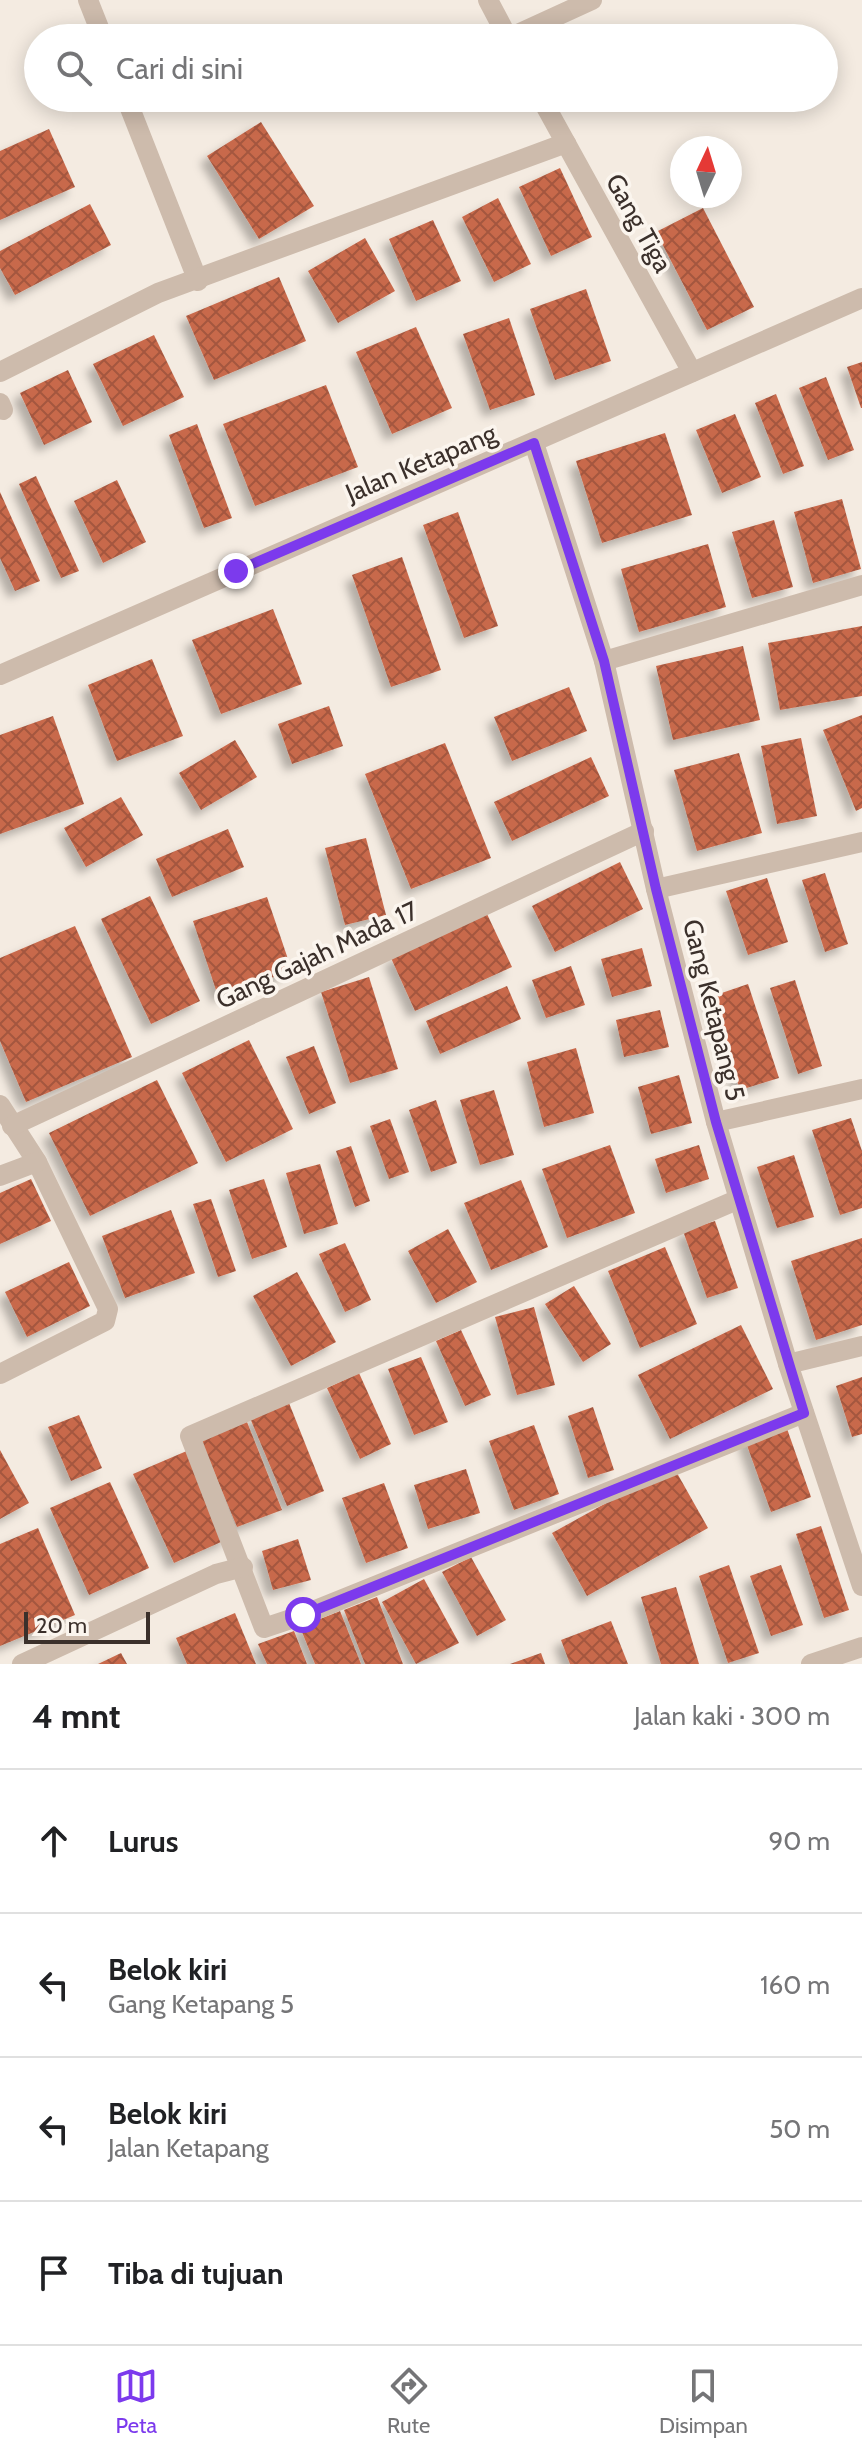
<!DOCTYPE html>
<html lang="id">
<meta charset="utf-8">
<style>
body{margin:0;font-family:Cabin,sans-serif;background:#f6f6f6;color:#202124}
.compass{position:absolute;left:670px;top:136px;width:72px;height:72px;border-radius:50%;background:#fff;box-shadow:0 4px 20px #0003;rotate:4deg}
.scale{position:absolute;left:24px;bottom:20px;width:126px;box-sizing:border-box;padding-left:8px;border:4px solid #3b302b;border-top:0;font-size:22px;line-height:28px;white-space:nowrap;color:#3b302b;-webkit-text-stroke:6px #fbf5ee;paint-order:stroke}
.stop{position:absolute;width:24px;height:24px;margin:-18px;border:6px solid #7c3aed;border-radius:50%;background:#fff}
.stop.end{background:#7c3aed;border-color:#fff;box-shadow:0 2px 8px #0008}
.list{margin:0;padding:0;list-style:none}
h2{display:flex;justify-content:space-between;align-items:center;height:104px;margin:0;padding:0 32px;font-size:34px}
h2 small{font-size:26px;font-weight:400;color:#757577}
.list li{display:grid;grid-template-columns:52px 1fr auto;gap:24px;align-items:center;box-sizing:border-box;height:144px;padding:0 32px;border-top:2px solid #e0e0e0}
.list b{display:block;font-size:30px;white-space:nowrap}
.list p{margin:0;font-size:26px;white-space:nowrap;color:#757577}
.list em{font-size:26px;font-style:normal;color:#757577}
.icon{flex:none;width:44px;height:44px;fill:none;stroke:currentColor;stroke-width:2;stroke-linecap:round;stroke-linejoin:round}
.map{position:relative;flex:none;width:862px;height:1664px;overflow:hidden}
.search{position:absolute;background:#fff;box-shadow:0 4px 20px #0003;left:24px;right:24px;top:24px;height:88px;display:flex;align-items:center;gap:20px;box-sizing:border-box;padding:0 28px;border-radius:44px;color:#757577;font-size:30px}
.sheet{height:680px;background:#fff}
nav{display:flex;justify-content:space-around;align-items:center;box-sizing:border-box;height:112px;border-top:2px solid #e0e0e0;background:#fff;font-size:22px;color:#757577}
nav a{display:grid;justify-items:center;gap:4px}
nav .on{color:#7c3aed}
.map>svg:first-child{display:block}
.building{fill:url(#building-cross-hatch);filter:url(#shadow)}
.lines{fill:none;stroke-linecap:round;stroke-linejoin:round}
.minor{stroke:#cdbbac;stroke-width:20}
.route{stroke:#7c3aed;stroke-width:10}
.labels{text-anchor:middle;stroke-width:7;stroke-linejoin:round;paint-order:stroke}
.street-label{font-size:26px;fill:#3b302b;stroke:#fbf5ee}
</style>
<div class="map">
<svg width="862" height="1664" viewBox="0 0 862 1664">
<defs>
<pattern id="building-cross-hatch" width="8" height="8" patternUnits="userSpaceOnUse" patternTransform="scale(2)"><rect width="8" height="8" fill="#c8694b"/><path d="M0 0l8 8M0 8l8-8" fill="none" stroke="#a4573f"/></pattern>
<filter id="shadow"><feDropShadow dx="-7" dy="7" stdDeviation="4" flood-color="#0004"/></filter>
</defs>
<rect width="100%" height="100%" fill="#f4ebe1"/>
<g class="building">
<polygon points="261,122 314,206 259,239 207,156"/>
<polygon points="49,129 75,187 0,220 0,151"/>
<polygon points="560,168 592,237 551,256 519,187"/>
<polygon points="498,198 531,264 494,282 462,217"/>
<polygon points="90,204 111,245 15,295 0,268 0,251"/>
<polygon points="703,208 754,307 707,330 656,232"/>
<polygon points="433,220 461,281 416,301 389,239"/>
<polygon points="365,238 395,291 338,323 308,271"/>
<polygon points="279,277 306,341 214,380 186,316"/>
<polygon points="586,289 611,361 555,380 530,309"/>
<polygon points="509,318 535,395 490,410 463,334"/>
<polygon points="416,327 452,408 392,434 356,352"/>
<polygon points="154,335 184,397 123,426 93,364"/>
<polygon points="862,362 862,408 861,408 847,367"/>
<polygon points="68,370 92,422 44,445 20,393"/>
<polygon points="826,377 854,450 828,460 799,388"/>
<polygon points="326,385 358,467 255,506 223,424"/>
<polygon points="776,394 804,466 783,474 755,403"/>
<polygon points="735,414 761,477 722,493 696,430"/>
<polygon points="197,424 232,518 204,528 169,435"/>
<polygon points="665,433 692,515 602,543 576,461"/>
<polygon points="36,476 79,571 61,578 19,484"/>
<polygon points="117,480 146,542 103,563 74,501"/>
<polygon points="0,492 40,581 15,591 0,558"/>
<polygon points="842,499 861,569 813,583 794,512"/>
<polygon points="458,512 498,626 464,638 423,525"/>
<polygon points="774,520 793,587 752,598 732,532"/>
<polygon points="708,544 726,607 639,632 621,569"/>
<polygon points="402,557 441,670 391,687 352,575"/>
<polygon points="273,609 302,684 221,714 192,640"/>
<polygon points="862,626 862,696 780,710 768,643"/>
<polygon points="743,646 760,720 673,740 656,666"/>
<polygon points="152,659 183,736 117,761 88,685"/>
<polygon points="569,687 587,731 512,761 494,717"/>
<polygon points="329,706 343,746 292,764 278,724"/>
<polygon points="862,715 862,808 856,811 823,730"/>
<polygon points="53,716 84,804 0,834 0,735"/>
<polygon points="801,738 817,816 777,824 761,746"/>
<polygon points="235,740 257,777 201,810 179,773"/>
<polygon points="445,743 491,858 411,889 365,774"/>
<polygon points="739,753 762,833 697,851 674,770"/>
<polygon points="591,757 609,796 512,841 494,802"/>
<polygon points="121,797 143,835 86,867 64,828"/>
<polygon points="228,829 244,867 172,897 156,859"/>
<polygon points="366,838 386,915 345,925 325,848"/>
<polygon points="620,862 643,909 555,952 532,906"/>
<polygon points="825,873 848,944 825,952 802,880"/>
<polygon points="767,878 788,942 748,955 726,891"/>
<polygon points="150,896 200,1001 151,1024 101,919"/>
<polygon points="267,897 292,971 218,996 193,921"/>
<polygon points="487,914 512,967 415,1011 391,958"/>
<polygon points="75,926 132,1057 26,1102 0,1041 0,958"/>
<polygon points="642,948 652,986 612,997 601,959"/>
<polygon points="571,966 585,1005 546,1018 532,980"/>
<polygon points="369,977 398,1069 350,1083 321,992"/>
<polygon points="795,980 822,1066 798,1074 770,988"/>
<polygon points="748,984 779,1078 740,1090 710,997"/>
<polygon points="507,986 521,1019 440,1054 426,1021"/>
<polygon points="660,1010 669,1047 624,1057 616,1020"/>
<polygon points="249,1040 293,1129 226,1162 182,1073"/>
<polygon points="314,1046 336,1103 309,1114 286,1057"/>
<polygon points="576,1048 594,1113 544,1127 527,1062"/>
<polygon points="679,1075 692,1123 651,1134 638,1087"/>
<polygon points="157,1080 198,1163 90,1216 49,1133"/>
<polygon points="494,1090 514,1155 480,1165 460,1100"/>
<polygon points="436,1100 457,1163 431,1172 409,1110"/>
<polygon points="851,1118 862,1151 862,1208 840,1215 812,1130"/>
<polygon points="390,1119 409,1172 389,1179 370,1126"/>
<polygon points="610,1145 635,1213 567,1238 542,1169"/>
<polygon points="699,1145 709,1179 666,1193 655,1159"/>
<polygon points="351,1146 370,1201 355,1207 336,1151"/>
<polygon points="794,1155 814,1217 777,1228 757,1167"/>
<polygon points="320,1164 338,1224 304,1234 286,1173"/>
<polygon points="31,1179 51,1221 0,1244 0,1193"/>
<polygon points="264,1179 287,1247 252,1259 229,1190"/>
<polygon points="521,1180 548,1247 491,1270 464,1203"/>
<polygon points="211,1199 236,1271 218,1277 193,1204"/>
<polygon points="171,1210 195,1273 125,1298 102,1236"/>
<polygon points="715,1221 738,1288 707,1298 683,1231"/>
<polygon points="448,1229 477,1282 436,1303 408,1251"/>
<polygon points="862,1238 862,1325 816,1340 791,1261"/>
<polygon points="345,1243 371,1300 345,1312 319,1254"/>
<polygon points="665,1247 697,1324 640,1348 608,1271"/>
<polygon points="69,1262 90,1306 27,1337 5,1292"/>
<polygon points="297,1272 336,1342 291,1366 253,1296"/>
<polygon points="574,1286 611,1344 583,1362 545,1304"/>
<polygon points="534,1307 555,1385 517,1395 495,1317"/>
<polygon points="741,1325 773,1389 670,1439 638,1375"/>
<polygon points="461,1330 491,1395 465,1406 436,1341"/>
<polygon points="421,1357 448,1422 414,1435 388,1369"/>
<polygon points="359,1373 391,1444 360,1459 327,1388"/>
<polygon points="862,1377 862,1434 852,1437 836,1386"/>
<polygon points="289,1403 324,1491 287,1506 250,1418"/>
<polygon points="593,1407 614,1470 588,1478 568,1416"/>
<polygon points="79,1415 102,1468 71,1481 48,1427"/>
<polygon points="247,1422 282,1510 237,1527 201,1440"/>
<polygon points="785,1423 811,1497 771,1512 744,1437"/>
<polygon points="534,1425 559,1494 514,1510 489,1441"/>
<polygon points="0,1450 29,1503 0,1519"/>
<polygon points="189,1450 230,1538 174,1563 133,1474"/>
<polygon points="673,1466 708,1528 587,1596 552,1533"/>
<polygon points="466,1469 480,1513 428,1529 414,1485"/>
<polygon points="110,1482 149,1568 89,1595 50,1508"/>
<polygon points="384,1483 408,1548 366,1563 342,1498"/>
<polygon points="821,1526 849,1610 824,1618 796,1534"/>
<polygon points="38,1528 75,1615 0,1646 0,1544"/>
<polygon points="298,1539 311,1580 273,1590 262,1551"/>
<polygon points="471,1557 506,1620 477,1636 442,1572"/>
<polygon points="729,1565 759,1653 728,1663 699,1576"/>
<polygon points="781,1565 803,1625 771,1636 750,1576"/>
<polygon points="424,1579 459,1643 416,1664 382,1602"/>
<polygon points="676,1587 699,1664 661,1664 641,1597"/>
<polygon points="377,1597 403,1664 365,1664 344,1610"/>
<polygon points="340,1611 361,1664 315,1664 300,1627"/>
<polygon points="235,1613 256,1664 187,1664 176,1638"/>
<polygon points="611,1621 628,1664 570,1664 561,1640"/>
<polygon points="294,1631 307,1664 267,1664 258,1644"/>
<polygon points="121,1653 127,1664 98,1664"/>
<polygon points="541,1653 545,1664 510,1664"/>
</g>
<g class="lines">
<g class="minor">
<polyline points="88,0 103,38"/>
<polyline points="488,0 508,38"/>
<polyline points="509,38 592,0"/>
<polyline points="126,98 198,281"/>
<polyline points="541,98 692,372"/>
<polyline points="0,372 158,293 566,143"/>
<polyline points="0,403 3,410"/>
<polyline points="534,443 604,661 656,889 716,1122 788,1364 862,1586"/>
<polyline points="604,661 862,585"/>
<polyline points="0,675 862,298"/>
<polyline points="656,889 862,842"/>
<polyline points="0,1105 37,1162 108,1309 105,1321 0,1374"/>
<polyline points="716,1122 862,1089"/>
<polyline points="12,1126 644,831"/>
<polyline points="0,1176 37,1162"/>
<polyline points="739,1199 190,1436 264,1628 303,1615 804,1413"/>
<polyline points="788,1364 862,1346"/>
<polyline points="22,1664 216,1574 243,1567"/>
<polyline points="811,1664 862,1647"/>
</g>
</g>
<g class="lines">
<polyline class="route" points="236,571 534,443 604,661 656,889 716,1122 804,1413 303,1615"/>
</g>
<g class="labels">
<g class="street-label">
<text transform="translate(639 223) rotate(61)" y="9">Gang Tiga</text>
<text transform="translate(421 463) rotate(-23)" y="9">Jalan Ketapang</text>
<text transform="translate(317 955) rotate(-25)" y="9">Gang Gajah Mada 17</text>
<text transform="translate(714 1010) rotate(76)" y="9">Gang Ketapang 5</text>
</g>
</g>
</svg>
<svg class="compass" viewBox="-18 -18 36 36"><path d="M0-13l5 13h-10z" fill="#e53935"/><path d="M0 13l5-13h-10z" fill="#757577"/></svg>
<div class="scale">20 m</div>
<div class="stop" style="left:303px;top:1615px"></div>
<div class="stop end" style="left:236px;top:571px"></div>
<div class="search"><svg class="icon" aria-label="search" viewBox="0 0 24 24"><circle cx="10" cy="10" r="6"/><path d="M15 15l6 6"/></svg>Cari di sini</div>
</div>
<section class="sheet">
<h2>4 mnt<small>Jalan kaki · 300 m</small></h2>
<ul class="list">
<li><svg class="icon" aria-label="ahead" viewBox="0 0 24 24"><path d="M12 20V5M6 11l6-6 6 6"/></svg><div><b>Lurus</b></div><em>90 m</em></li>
<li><svg class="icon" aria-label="left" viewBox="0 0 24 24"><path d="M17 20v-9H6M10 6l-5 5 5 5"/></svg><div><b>Belok kiri</b><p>Gang Ketapang 5</p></div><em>160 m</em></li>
<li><svg class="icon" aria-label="left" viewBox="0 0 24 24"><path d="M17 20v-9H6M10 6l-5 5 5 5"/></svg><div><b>Belok kiri</b><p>Jalan Ketapang</p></div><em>50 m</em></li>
<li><svg class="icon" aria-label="arrive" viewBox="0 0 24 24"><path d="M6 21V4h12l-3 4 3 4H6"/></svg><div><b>Tiba di tujuan</b></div></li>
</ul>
</section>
<nav>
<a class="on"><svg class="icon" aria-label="map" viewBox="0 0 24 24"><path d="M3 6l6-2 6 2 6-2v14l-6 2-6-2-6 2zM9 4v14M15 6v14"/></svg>Peta</a>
<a><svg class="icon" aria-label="directions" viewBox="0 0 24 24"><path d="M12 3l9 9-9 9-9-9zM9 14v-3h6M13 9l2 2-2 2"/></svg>Rute</a>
<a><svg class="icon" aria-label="saved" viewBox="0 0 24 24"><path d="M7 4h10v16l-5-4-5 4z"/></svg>Disimpan</a>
</nav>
